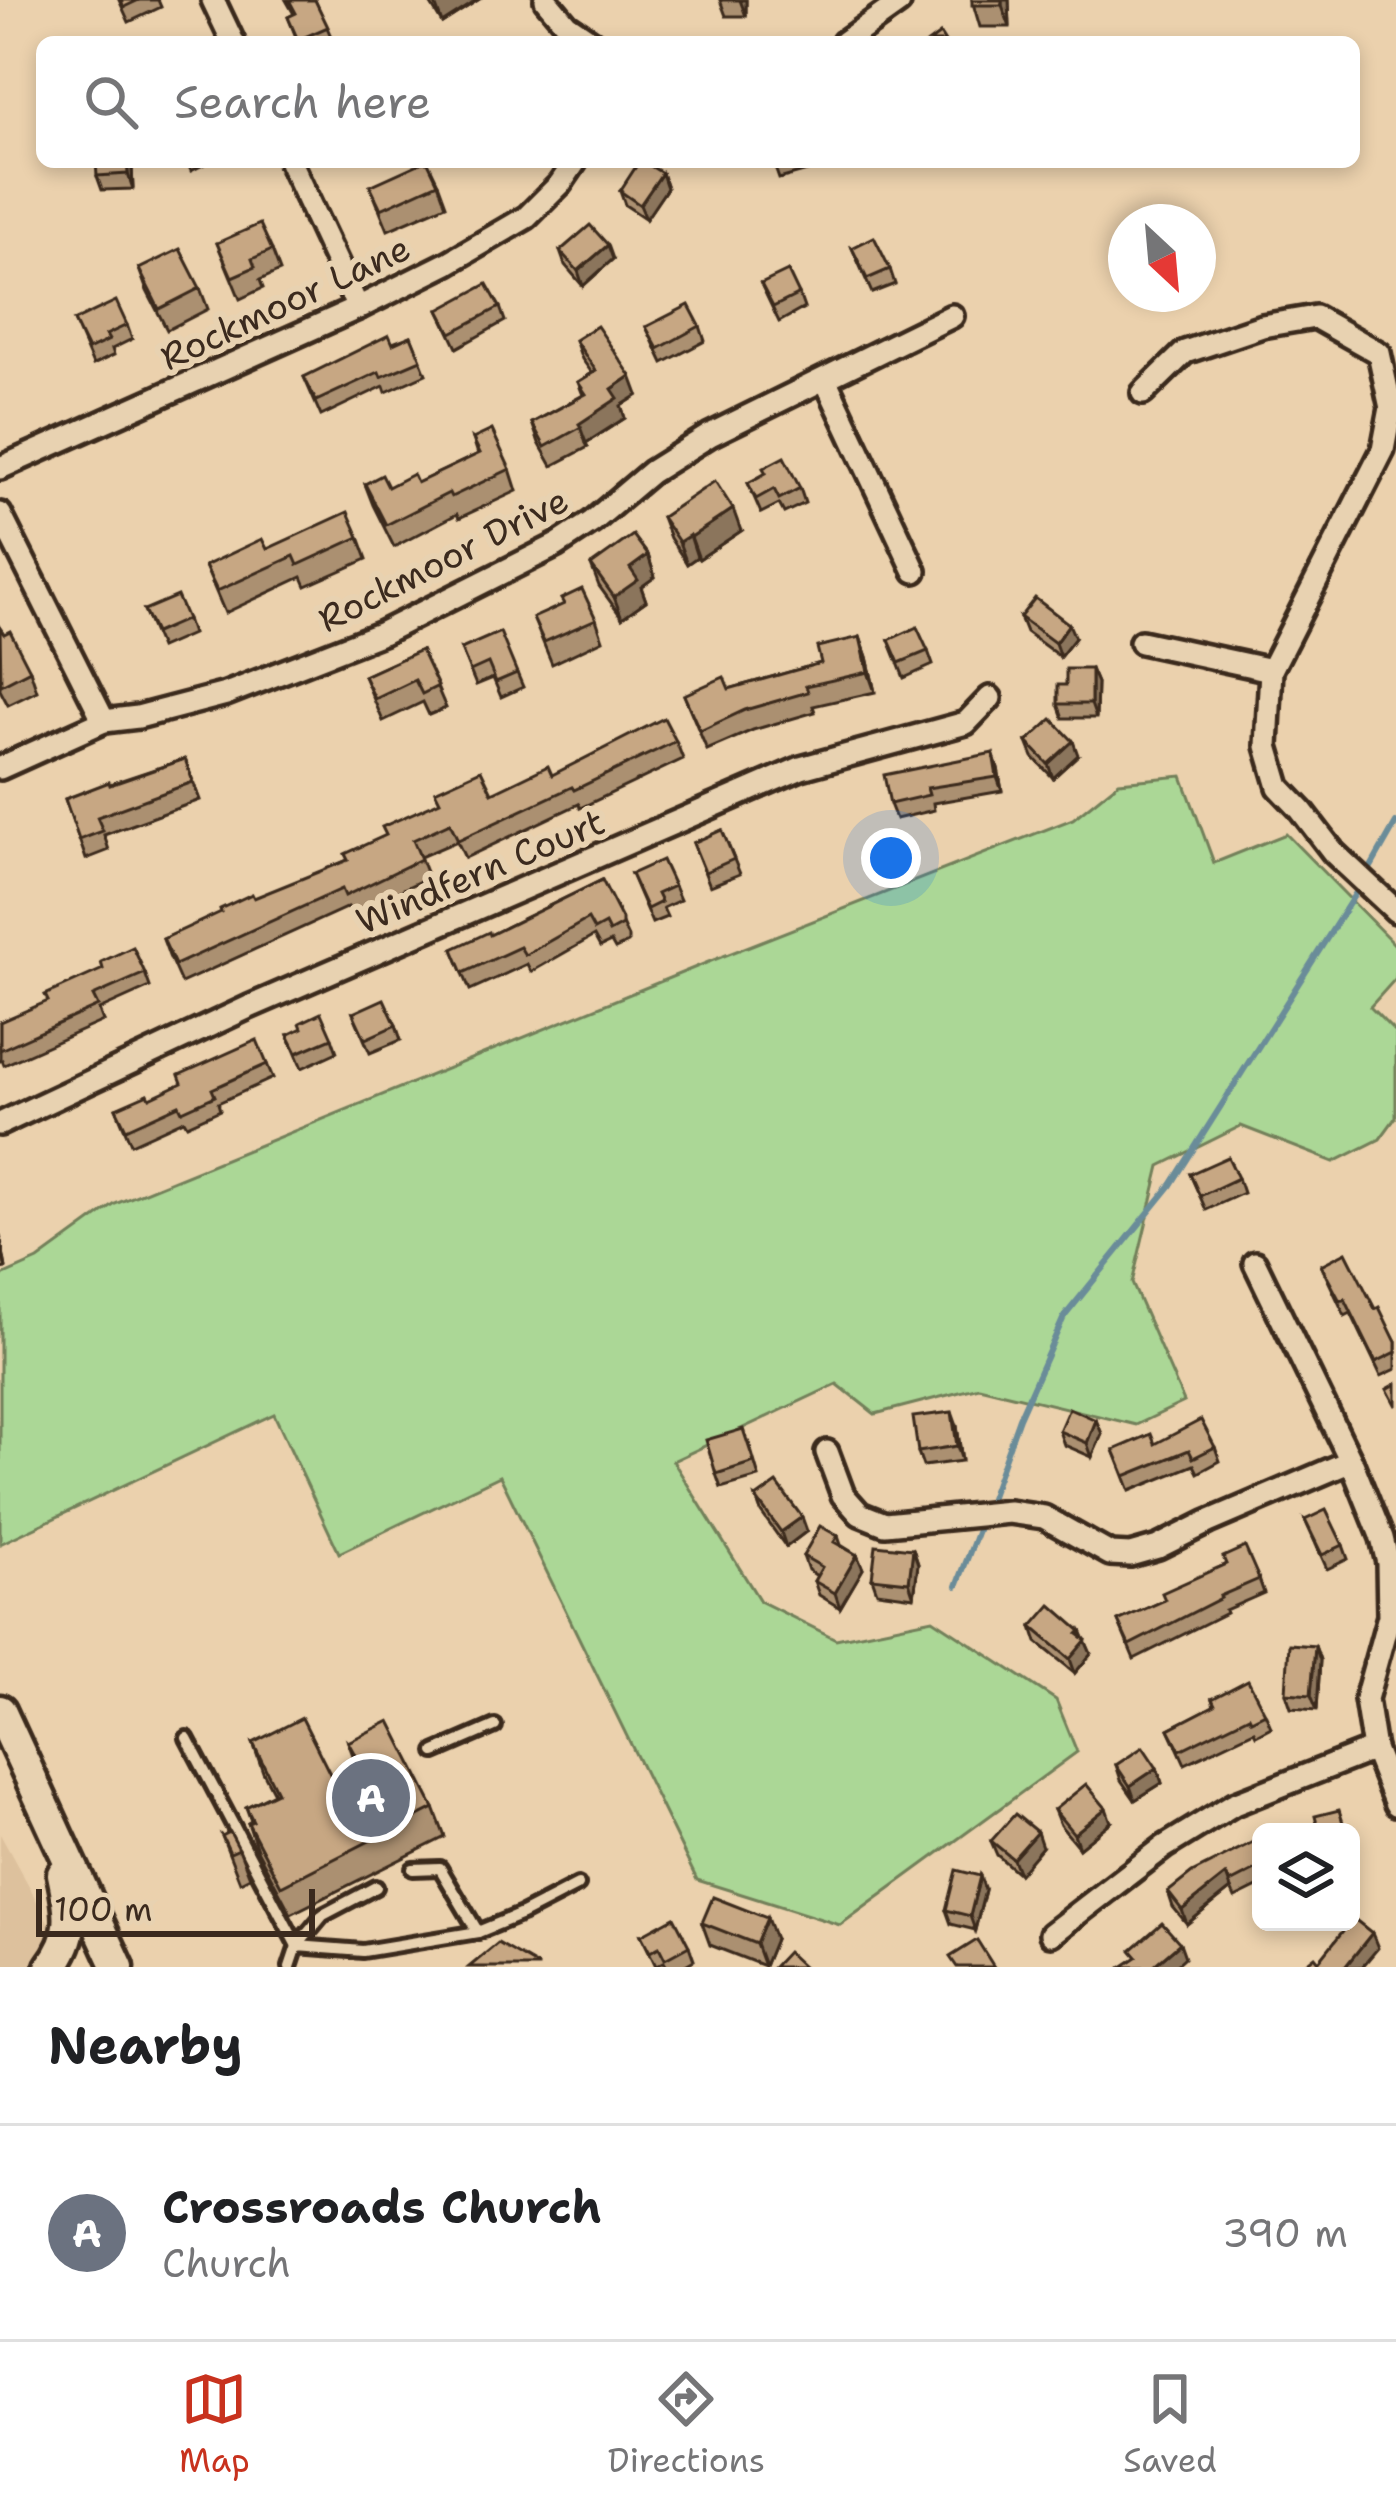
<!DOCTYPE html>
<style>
body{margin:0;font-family:"Shantell Sans",sans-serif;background:#f6f6f6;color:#202124}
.controls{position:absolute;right:36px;bottom:36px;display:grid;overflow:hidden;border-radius:18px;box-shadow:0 6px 18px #0003}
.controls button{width:108px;height:108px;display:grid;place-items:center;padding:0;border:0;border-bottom:3px solid #e0e0e0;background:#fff;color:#202124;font:60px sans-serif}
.compass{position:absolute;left:1108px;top:204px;width:108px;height:108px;border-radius:50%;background:#fff;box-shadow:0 6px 18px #0003;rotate:154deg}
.scale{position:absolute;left:36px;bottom:30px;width:279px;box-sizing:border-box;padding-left:12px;border:6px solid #3b2a1e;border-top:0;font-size:33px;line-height:42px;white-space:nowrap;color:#3b2a1e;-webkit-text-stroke:9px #e8d2b1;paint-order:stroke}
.you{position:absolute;left:891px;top:858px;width:42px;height:42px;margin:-30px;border:9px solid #fff;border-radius:50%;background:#1a73e8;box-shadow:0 0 0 18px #1a73e833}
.badge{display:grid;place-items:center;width:78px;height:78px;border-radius:50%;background:#c8321e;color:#fff;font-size:39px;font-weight:700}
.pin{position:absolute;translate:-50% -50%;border:6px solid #fff;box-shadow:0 3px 12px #0006}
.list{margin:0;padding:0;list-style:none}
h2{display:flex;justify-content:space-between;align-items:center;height:156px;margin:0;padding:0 48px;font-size:51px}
h2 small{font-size:39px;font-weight:400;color:#757577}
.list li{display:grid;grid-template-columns:78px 1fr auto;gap:36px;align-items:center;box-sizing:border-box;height:216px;padding:0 48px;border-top:3px solid #e0e0e0}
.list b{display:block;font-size:45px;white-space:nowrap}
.list p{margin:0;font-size:39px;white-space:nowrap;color:#757577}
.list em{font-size:39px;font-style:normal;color:#757577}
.icon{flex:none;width:66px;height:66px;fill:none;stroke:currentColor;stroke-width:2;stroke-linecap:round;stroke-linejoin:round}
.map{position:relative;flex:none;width:1396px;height:1967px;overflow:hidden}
.search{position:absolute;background:#fff;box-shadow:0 6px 18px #0003;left:36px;right:36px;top:36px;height:132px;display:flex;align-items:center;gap:30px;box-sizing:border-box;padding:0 42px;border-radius:18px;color:#757577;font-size:45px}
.sheet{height:372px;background:#fff}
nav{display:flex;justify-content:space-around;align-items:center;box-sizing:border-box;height:168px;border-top:3px solid #e0e0e0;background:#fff;font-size:33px;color:#757577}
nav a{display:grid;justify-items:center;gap:6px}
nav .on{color:#c8321e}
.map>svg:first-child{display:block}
.built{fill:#ddc19d}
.green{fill:#abd796;stroke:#73805a;stroke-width:3}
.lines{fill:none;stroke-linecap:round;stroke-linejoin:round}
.stream{stroke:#6a8c99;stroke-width:6}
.lane-casing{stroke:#3b2a1e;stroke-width:20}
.street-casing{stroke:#3b2a1e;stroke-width:30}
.secondary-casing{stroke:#3b2a1e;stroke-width:39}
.lane{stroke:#e8d2b1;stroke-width:10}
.street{stroke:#e8d2b1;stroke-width:21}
.secondary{stroke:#e8d2b1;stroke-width:30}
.wall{fill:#ab9071;stroke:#3b2a1e;stroke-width:3}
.shaded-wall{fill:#8b755c;stroke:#3b2a1e;stroke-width:3}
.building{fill:#c7a783;stroke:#3b2a1e;stroke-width:3}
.labels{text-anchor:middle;stroke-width:12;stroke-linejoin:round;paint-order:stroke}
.street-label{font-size:36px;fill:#3b2a1e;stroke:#e8d2b1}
</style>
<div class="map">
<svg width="1396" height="1967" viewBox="0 0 1396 1967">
<rect width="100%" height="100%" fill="#ebd1ad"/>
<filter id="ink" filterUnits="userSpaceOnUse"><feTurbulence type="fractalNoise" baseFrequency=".00833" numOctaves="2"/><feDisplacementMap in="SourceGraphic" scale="24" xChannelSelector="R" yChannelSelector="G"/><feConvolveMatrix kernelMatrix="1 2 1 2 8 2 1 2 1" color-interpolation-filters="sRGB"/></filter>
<g filter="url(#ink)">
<polygon class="built" points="0,1834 73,1967 0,1967"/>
<polygon class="green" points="1182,776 1214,863 1286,834 1396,946 1396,978 1370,1007 1396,1033 1396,1117 1380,1139 1334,1162 1241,1126 1160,1166 1132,1283 1184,1402 1136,1425 979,1387 875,1414 837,1384 673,1461 760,1601 836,1639 933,1619 1056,1700 1077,1752 840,1925 697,1880 500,1476 339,1553 274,1414 0,1544 0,1277 38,1260 115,1204 711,961 1073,819 1119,782"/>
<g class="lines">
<g class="stream">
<polyline points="1371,867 1396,823"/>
<polyline points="986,1510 1019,1418 1064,1317 1171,1185 1355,894"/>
<polyline points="957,1586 981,1522"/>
</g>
<defs>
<g id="lane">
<polyline points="187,1738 297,1946 323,1915 376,1887"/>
<polyline points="435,1752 495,1726"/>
<polyline points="413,1869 440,1868 478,1932"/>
<polyline points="290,1967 297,1946 363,1951 478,1932 522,1914 578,1885"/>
</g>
<g id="street">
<polyline points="213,0 233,42"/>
<polyline points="546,0 567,25 592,42"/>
<polyline points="844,42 899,3"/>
<polyline points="290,162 358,308"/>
<polyline points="825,379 915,571"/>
<polyline points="1143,393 1185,352 1262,326 1315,317 1379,353 1391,408 1383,450 1271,670 1267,746 1279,787 1301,810 1334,853 1396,911"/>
<polyline points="0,468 358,308 448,263 527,217 560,184 575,162"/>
<polyline points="0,514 104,721"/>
<polyline points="1141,642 1271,670"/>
<polyline points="0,768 104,721 138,717 226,694 382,633 557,545 592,522 651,472 710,435 952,316"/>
<polyline points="0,1124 249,1007 801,768 966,723 990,698"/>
<polyline points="1255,1263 1351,1461 1382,1538 1388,1563 1389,1616 1366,1699 1374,1749 1396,1804"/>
<polyline points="827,1452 843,1495 860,1514 885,1524 1009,1512 1044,1517 1110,1554 1130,1555 1158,1547 1208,1522 1351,1461"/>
<polyline points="1051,1934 1164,1847 1234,1804 1374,1749"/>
</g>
<g id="secondary">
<polyline points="0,1711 118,1967"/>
<path d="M51,1967c25,-33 20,-54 12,-93"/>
</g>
</defs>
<use href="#lane" class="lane-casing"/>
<use href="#street" class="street-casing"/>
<use href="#secondary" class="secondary-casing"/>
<use href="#lane" class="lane"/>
<use href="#street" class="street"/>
<use href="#secondary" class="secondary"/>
</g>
<g class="wall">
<polygon points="119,0 158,0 161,7 129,22"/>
<polygon points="286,0 315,0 333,41 298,42 288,17 294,14"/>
<polygon points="428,0 478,0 442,23"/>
<polygon points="720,0 746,0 746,16 726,16"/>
<polygon points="972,0 1009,0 1010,27 980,27"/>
<polygon points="187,162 209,162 191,171"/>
<polygon points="773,162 816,162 818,168 779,179"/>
<polygon points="132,166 133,189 102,190 97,176"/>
<polygon points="662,173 667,188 646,219 625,205 620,191"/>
<polygon points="438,183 446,205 388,230 370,186"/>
<polygon points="217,243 272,250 280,271 260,280 263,288 240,299"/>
<polygon points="852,248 890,269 895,284 872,293"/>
<polygon points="560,251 613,259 583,286 565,265"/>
<polygon points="139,269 200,288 208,309 167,330 147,291"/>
<polygon points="761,284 799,294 804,308 779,322"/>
<polygon points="500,307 505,321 457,348 439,310"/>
<polygon points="74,321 127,325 132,339 112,349 114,355 93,365"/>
<polygon points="700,326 705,341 663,363 646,327"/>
<polygon points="411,336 426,374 386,392 384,386 321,416 304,377"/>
<polygon points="575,340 638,395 621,406 625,418 586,443 588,447 552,466 539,443 532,423 583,395 578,382 592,373 582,359"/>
<polygon points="473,439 510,469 517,491 459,518 457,514 394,547 373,505 365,484 388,487 417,483 478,454"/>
<polygon points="766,474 800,488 805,503 784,513 779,504 761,513 748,483"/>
<polygon points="662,517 741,531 699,559 697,557 687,564 670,538"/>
<polygon points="359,537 367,559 306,586 302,577 225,613 205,566 267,549"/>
<polygon points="648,555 655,577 641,587 646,601 622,618 599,586 591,565"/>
<polygon points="144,610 187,619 192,634 160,648"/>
<polygon points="1020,617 1075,638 1060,657 1026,632"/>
<polygon points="533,618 596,619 603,640 552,664"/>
<polygon points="0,628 30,670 37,691 8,705 0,690"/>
<polygon points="860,637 867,657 875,692 813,706 815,712 753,730 707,750 684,695 729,689 821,663"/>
<polygon points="889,640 928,651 933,665 904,678"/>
<polygon points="461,649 517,673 523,687 501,697 493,678 476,685"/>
<polygon points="421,650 446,708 429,715 423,702 383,721 364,676"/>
<polygon points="1091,669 1097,683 1096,718 1063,718 1058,704 1066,685"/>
<polygon points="676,741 683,759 580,808 579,804 465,858 457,841 420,857 428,877 352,914 348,907 181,983 169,956 163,939 348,860 492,793"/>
<polygon points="1027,742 1078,755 1053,778 1033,757"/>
<polygon points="993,753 998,768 1002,791 933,803 934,810 896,819 890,804"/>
<polygon points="185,759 200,800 104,835 109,850 86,859 65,799"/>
<polygon points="722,830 740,874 710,886 693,843"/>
<polygon points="631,874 674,886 680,900 663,908 667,917 652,923"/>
<polygon points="602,880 628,937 628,943 615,949 611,942 600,947 594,936 531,972 527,964 470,990 453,949 490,935"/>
<polygon points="145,973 150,987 99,1010 103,1021 4,1065 2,1060 0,1061 0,1022"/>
<polygon points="353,1013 396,1025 401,1040 370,1053"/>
<polygon points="288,1035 332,1038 337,1052 302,1068"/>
<polygon points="267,1064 273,1078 218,1103 220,1110 187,1125 184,1120 131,1144 116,1108"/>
<polygon points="1190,1174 1238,1178 1243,1193 1206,1210"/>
<polygon points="0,1235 6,1268 0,1269"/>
<polygon points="1321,1265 1375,1309 1396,1342 1396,1369 1381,1376 1351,1313 1345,1316"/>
<polygon points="1096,1420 1102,1434 1092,1457 1064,1445 1059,1431"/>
<polygon points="957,1426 962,1461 923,1466 918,1452"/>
<polygon points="749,1443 759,1477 721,1488 716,1474"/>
<polygon points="1215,1447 1220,1461 1198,1473 1194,1465 1130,1491 1114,1450"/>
<polygon points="756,1498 807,1531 786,1547 761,1512"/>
<polygon points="1305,1520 1343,1545 1348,1559 1327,1569"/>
<polygon points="838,1536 841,1545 857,1555 863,1569 840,1608 819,1595 814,1581 817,1576 808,1570 803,1556"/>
<polygon points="913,1549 918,1564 914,1597 877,1592 872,1578"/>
<polygon points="1226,1564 1259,1579 1264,1593 1225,1610 1226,1613 1134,1659 1118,1621 1165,1600"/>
<polygon points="1032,1627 1081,1631 1091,1654 1075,1673 1037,1642"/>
<polygon points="1315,1646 1320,1660 1317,1710 1291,1708 1286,1693"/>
<polygon points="1212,1699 1265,1713 1271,1727 1256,1735 1254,1731 1185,1764 1169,1729 1214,1706"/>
<polygon points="348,1742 434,1808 445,1837 291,1914 258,1852 248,1823 251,1821 246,1807 274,1793 263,1772 253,1743 332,1778 357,1766"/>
<polygon points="1116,1765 1157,1768 1162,1783 1135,1800 1121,1780"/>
<polygon points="1054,1810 1111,1822 1079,1848 1060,1825"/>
<polygon points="222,1836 239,1849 250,1877 240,1882"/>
<polygon points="1261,1838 1261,1885 1235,1898 1231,1889 1187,1924 1173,1907 1168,1892"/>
<polygon points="991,1841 1042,1847 1019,1874 997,1855"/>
<polygon points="985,1890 975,1930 951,1924 946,1910"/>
<polygon points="702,1923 775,1939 764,1966 710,1945"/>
<polygon points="641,1935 689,1946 694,1960 682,1967 667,1967 664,1962 656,1966"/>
</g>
<g class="shaded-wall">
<polygon points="436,0 478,0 442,23 434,1"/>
<polygon points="740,0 746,0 746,16"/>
<polygon points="1002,0 1009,0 1010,27 1002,5"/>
<polygon points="127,162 130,162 132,166 133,189 128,174"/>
<polygon points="662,173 667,188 646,219 640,205"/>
<polygon points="608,245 613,259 583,286 578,271"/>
<polygon points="631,376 638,395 621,406 625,418 586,443 579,424 612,389"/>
<polygon points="733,509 741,531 699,559 691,537"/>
<polygon points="690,535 697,557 687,564 679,542"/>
<polygon points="648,555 655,577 641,587 646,601 622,618 614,597 630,568"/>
<polygon points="1069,624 1075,638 1060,657 1055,643"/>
<polygon points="860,637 867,657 875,692 868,672"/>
<polygon points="1091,669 1097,683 1096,718 1091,704"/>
<polygon points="1073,741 1078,755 1053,778 1048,764"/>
<polygon points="993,753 998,768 1002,791 997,777"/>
<polygon points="0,1235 6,1268 0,1251"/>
<polygon points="952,1412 957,1426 962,1461 957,1446"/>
<polygon points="1096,1420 1102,1434 1092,1457 1087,1443"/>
<polygon points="802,1517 807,1531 786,1547 781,1532"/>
<polygon points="913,1549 918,1564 914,1597 909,1582"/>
<polygon points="857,1555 863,1569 840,1608 835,1593"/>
<polygon points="1081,1631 1091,1654 1075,1673 1070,1659"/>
<polygon points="1315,1646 1320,1660 1317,1710 1311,1695"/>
<polygon points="1157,1768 1162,1783 1135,1800 1130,1786"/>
<polygon points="1106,1808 1111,1822 1079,1848 1074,1834"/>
<polygon points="1037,1832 1042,1847 1019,1874 1013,1859"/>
<polygon points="1226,1875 1231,1889 1187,1924 1182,1910"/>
<polygon points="980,1876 985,1890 975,1930 970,1916"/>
<polygon points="767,1918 775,1939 764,1966 756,1944"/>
<polygon points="1372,1933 1378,1948 1362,1967 1345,1967"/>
<polygon points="1180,1943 1185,1957 1174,1967 1152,1967"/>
</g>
<g class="building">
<polygon points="121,0 139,0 124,7"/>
<polygon points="289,0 315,0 328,27 298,40 288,17 296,13"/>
<rect x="972" y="0" width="30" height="5"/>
<polygon points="940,34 945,42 929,42"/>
<polygon points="96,162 127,162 128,174 97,176"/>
<polygon points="423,162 428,162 438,183 381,209 370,186"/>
<polygon points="639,162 644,162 662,173 640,205 620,191"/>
<polygon points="260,224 272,250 252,259 255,267 232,277 217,243"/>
<polygon points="590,225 608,245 578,271 560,251"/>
<polygon points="874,237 890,269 867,279 852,248"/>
<polygon points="180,249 200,288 159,309 139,269"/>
<polygon points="788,271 799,294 773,307 761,284"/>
<polygon points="487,284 500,307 451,333 439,310"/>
<polygon points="116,301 127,325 106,335 109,340 88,350 74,321"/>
<polygon points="689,305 700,326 658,349 646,327"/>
<polygon points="597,326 631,376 612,389 618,398 579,424 581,427 545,447 532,423 586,394 578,382 596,371 575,340"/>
<polygon points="389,335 393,344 411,336 421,360 381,377 379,372 316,401 304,377"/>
<polygon points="492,430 510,469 451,497 449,493 386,525 365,484 382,475 388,487 413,474 417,483 480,453 473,439"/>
<polygon points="784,457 800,488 779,499 774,489 756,499 748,483 766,473 763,468"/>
<polygon points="715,481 733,509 691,537 690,535 679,542 662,517"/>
<polygon points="348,512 359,537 298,565 294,556 217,591 205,566 262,539 267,549"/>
<polygon points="633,535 648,555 630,568 638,580 614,597 591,565"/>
<polygon points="582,589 596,619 544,642 533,618 564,604 561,599"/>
<polygon points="177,596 187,619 155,633 144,610"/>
<polygon points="1035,598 1069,624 1055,643 1020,617"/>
<polygon points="917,627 928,651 899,663 889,640"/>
<polygon points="0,628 4,634 10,631 30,670 1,685"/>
<polygon points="500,632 517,673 496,682 488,663 470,671 461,649"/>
<polygon points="860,637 868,672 806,686 808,692 745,710 700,731 684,695 724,677 729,689 821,663 817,647"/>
<polygon points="421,650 438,686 422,694 415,680 375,699 364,676"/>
<polygon points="1066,669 1091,669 1091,704 1058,704 1058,685 1066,685"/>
<polygon points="664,718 676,741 574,790 572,787 458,840 450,823 413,840 421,859 345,896 342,889 175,965 163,939 221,912 220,909 252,894 254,898 348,860 345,854 386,835 382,827 440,801 435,791 481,770 492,793 548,766 552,775"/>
<polygon points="1052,719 1073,741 1048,764 1027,742"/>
<polygon points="993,753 997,777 927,788 929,795 890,804 884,775"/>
<polygon points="185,759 193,782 97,817 103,831 79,840 65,799 109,782 110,785"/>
<polygon points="722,830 734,859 705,872 693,843"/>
<polygon points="662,860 674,886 657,894 661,902 647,909 631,874"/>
<polygon points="602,880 622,919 622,925 609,932 605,924 594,930 588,919 525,955 520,947 463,973 453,949 489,932 490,935"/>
<polygon points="133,947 145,973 93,996 98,1006 0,1050 0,1022 48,1001 45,995 103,969 101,962"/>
<polygon points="384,999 396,1025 365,1039 353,1013"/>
<polygon points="321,1013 332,1038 297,1053 288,1035 302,1028 300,1023"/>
<polygon points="257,1040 267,1064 212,1089 215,1096 182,1111 179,1105 126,1129 116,1108 148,1094 150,1098 182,1083 179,1075"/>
<polygon points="1228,1157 1238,1178 1200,1196 1190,1174"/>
<polygon points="1346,1252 1375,1309 1379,1307 1396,1342 1396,1352 1376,1362 1345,1299 1340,1301 1321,1265"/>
<polygon points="1396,1384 1396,1406 1387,1389"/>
<polygon points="1069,1408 1096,1420 1087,1443 1059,1431"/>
<polygon points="952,1412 957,1446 918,1452 913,1417"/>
<polygon points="1201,1420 1215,1447 1193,1458 1189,1450 1125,1476 1114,1450 1151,1434 1155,1444"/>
<polygon points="743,1429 754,1462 716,1474 706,1440"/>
<polygon points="777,1483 802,1517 781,1532 756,1498"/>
<polygon points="1326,1510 1343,1545 1322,1555 1305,1520"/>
<polygon points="820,1526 838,1536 834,1542 857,1555 835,1593 814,1581 822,1567 803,1556"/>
<polygon points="876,1545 913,1549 909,1582 872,1578"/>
<polygon points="1245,1547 1259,1579 1220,1596 1221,1598 1129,1645 1118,1621 1165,1600 1162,1593 1226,1564 1223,1557"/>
<polygon points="1051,1605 1081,1631 1078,1634 1086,1640 1070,1659 1032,1627"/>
<polygon points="1289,1644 1315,1646 1311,1695 1286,1693"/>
<polygon points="1248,1680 1265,1713 1251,1720 1249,1716 1180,1750 1169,1729 1215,1705 1212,1699"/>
<polygon points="302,1718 332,1778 360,1764 348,1742 390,1721 434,1808 281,1886 248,1823 253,1821 246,1807 277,1792 253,1743"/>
<polygon points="1143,1747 1157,1768 1130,1786 1116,1765"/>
<polygon points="1086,1784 1106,1808 1074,1834 1054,1810"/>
<polygon points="1339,1810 1346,1832 1319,1832 1315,1816"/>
<polygon points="1015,1814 1037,1832 1013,1859 991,1841"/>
<polygon points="230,1832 239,1849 230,1853 222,1836"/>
<polygon points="1261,1838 1261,1867 1230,1883 1226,1875 1182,1910 1168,1892 1192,1873"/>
<polygon points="956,1870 980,1876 970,1916 946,1910"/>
<polygon points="713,1897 767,1918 756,1944 702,1923"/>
<polygon points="674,1917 689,1946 665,1959 659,1947 650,1952 641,1935"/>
<polygon points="1353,1918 1372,1933 1345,1967 1301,1967 1315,1956 1319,1961"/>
<polygon points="1162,1923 1180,1943 1152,1967 1122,1967 1137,1957 1131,1950"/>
<polygon points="977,1940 994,1967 957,1967 950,1957"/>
<polygon points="498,1943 538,1966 538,1967 469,1967"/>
<polygon points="787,1952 803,1967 773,1967"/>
</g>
</g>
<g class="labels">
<g class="street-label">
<text transform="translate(285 302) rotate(-25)" y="13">Rockmoor Lane</text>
<text transform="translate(443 559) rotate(-27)" y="13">Rockmoor Drive</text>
<text transform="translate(480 871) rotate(-23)" y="13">Windfern Court</text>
</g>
</g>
</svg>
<div class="controls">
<button><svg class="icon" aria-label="layers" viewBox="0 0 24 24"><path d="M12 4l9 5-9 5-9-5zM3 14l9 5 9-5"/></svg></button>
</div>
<svg class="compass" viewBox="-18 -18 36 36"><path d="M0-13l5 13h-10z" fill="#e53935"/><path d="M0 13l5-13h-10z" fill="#757577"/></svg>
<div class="scale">100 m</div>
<div class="you"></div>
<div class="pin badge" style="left:371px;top:1798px;background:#6b7280">A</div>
<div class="search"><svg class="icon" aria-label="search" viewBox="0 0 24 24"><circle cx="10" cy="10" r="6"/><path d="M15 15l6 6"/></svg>Search here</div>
</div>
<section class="sheet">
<h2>Nearby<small></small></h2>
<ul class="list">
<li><span class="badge" style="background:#6b7280">A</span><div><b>Crossroads Church</b><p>Church</p></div><em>390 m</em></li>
</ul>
</section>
<nav>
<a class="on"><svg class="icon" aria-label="map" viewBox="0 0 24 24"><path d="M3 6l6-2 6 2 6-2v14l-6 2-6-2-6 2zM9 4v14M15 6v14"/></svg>Map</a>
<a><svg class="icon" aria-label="directions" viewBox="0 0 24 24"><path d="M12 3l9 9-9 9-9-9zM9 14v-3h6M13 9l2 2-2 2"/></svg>Directions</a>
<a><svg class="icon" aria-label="saved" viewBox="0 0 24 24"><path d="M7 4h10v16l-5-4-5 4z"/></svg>Saved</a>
</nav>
